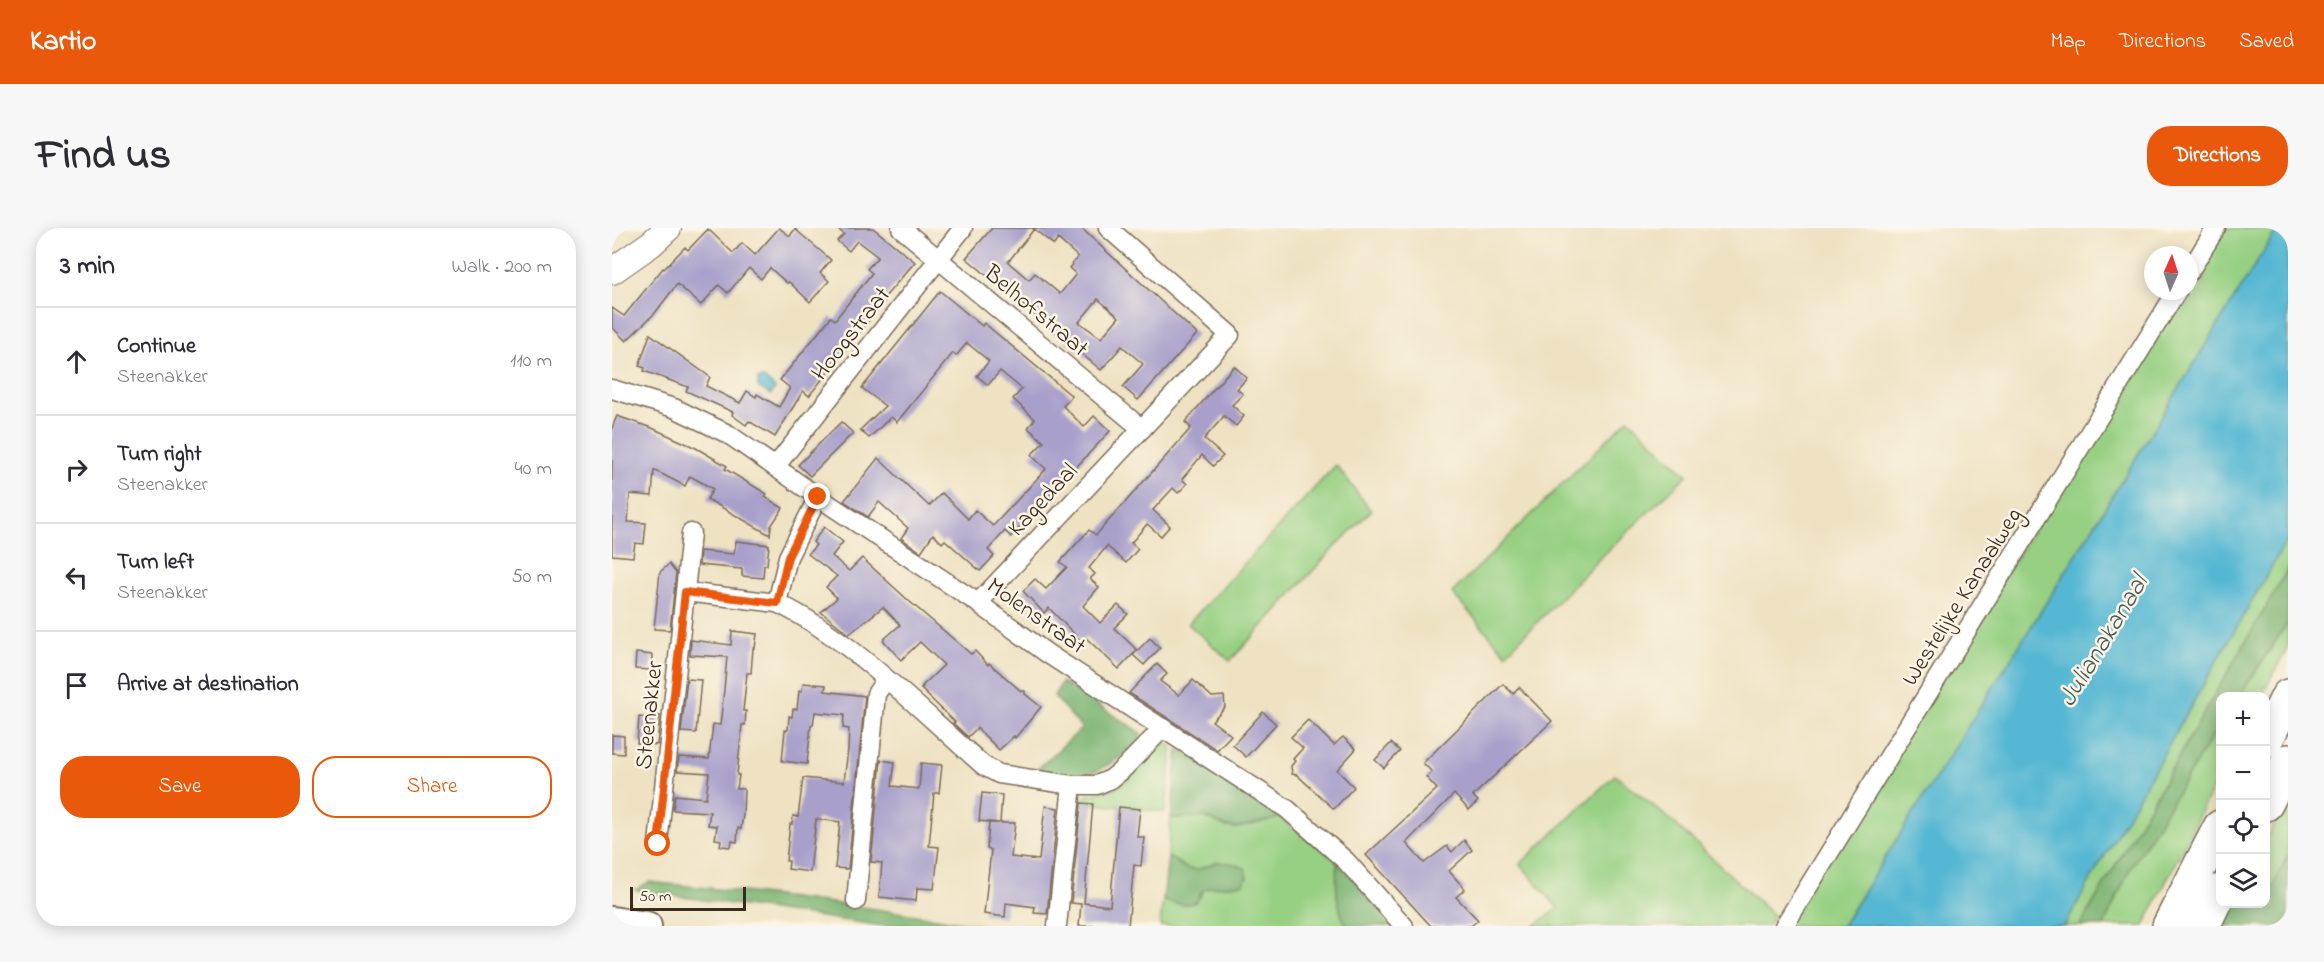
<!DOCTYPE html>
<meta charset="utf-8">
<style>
body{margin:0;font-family:"Indie Flower",sans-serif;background:#f7f7f7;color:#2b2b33}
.controls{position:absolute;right:18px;bottom:18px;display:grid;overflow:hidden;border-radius:12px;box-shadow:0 3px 15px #0003}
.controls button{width:54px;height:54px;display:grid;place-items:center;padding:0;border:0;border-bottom:2px solid #e1e1e2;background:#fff;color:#2b2b33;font:30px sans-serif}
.compass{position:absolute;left:1532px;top:18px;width:54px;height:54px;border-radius:50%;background:#fff;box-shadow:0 3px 15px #0003;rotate:3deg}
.scale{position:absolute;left:18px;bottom:15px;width:116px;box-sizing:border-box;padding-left:6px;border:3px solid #3b2a1e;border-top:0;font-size:16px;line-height:21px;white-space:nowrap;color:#3b2a1e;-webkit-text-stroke:4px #fcf5e5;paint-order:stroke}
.stop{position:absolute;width:18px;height:18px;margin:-14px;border:4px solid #ea580c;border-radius:50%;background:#fff}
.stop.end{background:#ea580c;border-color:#fff;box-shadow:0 2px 6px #0008}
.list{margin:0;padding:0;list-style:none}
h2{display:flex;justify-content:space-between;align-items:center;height:78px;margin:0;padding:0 24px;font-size:26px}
h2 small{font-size:20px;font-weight:400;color:#7c7c81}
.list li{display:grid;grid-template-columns:39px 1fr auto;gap:18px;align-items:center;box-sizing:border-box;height:108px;padding:0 24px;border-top:2px solid #e1e1e2}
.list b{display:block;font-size:22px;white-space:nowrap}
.list p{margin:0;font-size:20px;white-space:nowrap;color:#7c7c81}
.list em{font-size:20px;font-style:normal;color:#7c7c81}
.actions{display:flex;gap:12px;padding:18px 24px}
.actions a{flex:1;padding:14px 0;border:2px solid #ea580c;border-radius:24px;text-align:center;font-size:21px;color:#ea580c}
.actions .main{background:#ea580c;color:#fff}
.icon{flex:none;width:33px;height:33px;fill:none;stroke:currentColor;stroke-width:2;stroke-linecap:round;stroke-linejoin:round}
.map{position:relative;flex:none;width:1676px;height:698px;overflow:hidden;border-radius:24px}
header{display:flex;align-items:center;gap:36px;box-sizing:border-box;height:84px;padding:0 30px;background:#ea580c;color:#fff}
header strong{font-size:28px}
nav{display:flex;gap:33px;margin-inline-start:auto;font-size:21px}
.intro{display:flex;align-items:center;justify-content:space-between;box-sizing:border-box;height:144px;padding:0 36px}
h1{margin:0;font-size:42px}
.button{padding:15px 27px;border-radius:24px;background:#ea580c;color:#fff;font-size:21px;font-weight:700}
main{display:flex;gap:36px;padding:0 36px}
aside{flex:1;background:#fff;border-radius:24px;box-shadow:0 3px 15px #0003}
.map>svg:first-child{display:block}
.green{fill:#97d083;stroke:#697d50;stroke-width:1.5}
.forest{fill:#79b271;stroke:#5a6e48;stroke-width:1.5}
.water{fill:#55b7d3;stroke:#487078;stroke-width:1.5}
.building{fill:#a8a0cb;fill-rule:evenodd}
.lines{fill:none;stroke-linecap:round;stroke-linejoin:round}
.street-casing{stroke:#7a6a57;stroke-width:21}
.secondary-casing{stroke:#7a6a57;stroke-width:28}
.primary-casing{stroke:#7a6a57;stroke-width:32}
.highway-casing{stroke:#7a6a57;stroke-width:36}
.street{stroke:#fff;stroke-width:18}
.secondary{stroke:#fff;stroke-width:26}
.primary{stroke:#fff;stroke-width:28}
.highway{stroke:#fff;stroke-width:33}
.route{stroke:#ea580c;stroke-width:8}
.labels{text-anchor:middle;stroke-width:5;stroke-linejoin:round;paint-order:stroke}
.street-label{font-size:24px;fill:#3b2a1e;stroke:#fcf5e5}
.water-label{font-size:26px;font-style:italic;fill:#445b5d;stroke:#fcf5e5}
</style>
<header>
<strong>Kartio</strong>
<nav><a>Map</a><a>Directions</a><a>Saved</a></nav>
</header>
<div class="intro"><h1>Find us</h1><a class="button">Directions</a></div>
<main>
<aside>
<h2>3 min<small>Walk · 200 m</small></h2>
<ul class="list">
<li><svg class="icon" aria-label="ahead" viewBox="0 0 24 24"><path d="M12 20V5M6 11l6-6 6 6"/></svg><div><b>Continue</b><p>Steenakker</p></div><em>110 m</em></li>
<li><svg class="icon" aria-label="right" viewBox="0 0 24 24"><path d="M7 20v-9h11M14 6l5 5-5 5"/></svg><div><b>Turn right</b><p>Steenakker</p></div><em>40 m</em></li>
<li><svg class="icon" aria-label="left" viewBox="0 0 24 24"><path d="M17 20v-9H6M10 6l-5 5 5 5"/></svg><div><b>Turn left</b><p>Steenakker</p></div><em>50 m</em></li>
<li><svg class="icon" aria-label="arrive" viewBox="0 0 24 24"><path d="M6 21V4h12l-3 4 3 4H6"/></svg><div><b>Arrive at destination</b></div></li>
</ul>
<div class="actions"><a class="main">Save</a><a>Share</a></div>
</aside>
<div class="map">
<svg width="1676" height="698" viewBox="0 0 1676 698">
<rect width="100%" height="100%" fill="#fcf5e5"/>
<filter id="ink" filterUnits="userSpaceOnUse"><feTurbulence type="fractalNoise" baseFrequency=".0167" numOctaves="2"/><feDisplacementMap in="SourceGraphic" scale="12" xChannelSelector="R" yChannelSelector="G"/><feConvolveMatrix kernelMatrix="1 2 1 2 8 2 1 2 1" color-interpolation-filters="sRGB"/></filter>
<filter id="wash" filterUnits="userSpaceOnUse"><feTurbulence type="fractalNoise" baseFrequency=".008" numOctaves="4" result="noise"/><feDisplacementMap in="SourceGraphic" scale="24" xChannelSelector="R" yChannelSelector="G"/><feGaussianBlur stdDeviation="1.35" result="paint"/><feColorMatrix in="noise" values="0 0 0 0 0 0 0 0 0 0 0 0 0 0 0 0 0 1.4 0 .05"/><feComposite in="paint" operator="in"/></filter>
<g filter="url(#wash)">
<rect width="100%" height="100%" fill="#eee2c2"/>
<g class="green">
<polygon points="1611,0 1666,0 1441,364 1230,698 1172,698 1572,63 1577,63 1577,54"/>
<polygon points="1016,191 1075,247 981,337 894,426 840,365"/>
<polygon points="724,237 759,283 720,322 618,433 576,396"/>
<polygon points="1676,310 1676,341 1468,698 1452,698"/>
<polygon points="1676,394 1676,419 1649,468 1627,469"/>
<polygon points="1608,496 1608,545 1532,698 1493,698 1493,695 1518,641"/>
<path d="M554,516l7,3 -8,65 -85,-10 1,-4c10,-5 22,-5 32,-9 18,-8 33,-29 46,-42z"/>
<polygon points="1003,547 1060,593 1162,688 1156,698 922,698 946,680 908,636"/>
<polygon points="1676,569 1676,626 1660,662 1654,659 1654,612"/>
<path d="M593,589l22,10 10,1 42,-10 50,37 8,7c-1,24 -2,43 10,64h-187l3,-26 15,4 22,-6 3,-8 9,-3 19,-1 -14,-24 -20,8 -9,-1 -20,-12 3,-39z"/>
</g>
<g class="forest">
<polygon points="1676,341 1676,394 1627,468 1608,469 1608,496 1518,641 1493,695 1493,698 1468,698"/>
<path d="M450,454l79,51 -1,8c-43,36 -52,37 -108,33l50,-46 -28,-32z"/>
<polygon points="566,521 601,541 667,590 625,600 615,599 593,589 559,590"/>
<polygon points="1676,626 1676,689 1672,698 1609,698 1620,676 1654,676 1654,659 1660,661"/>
<path d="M556,629l20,12 9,1 20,-8 14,1 14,5 2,10 -5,6 -30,3 -9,3 -7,12c-12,5 -21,2 -33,-2z"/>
<path d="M725,634l60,64h-50c-12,-21 -11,-40 -10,-64z"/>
<path d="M37,654c112,11 224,25 336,44h-102l-248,-36z"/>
</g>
<g class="water">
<polygon points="1666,0 1676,0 1676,310 1452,698 1230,698 1441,364"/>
<polygon points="152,150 163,160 159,167 146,159 146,151"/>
</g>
<g id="blocks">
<g class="building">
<polygon points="167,0 178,8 183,1 219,32 208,45 217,53 198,74 177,54 175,55 158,40 149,51 137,40 116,65 107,57 89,77 65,56 43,85 14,113 0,99 0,80 12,88 51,40 52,41 73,19 76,22 96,1 121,25 130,15 143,27"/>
<polygon points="224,0 261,0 303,34 272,70 274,71 197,168 191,163 163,209 137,193 134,197 120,187 121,184 74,163 76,159 32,143 33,140 27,138 38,106 98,149 94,158 128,175 135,163 144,169 145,166 167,179 178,160 168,152 219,89 223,92 260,45 255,41 266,29 245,13 237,23 225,13 232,6"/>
<path d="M380,0h89l116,106 -59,66 -15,-13 20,-23 -21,-18 -21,24 -135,-112zM422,1l20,16 4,-6 20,18 -9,11 7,6 -16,20 -25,-21 -6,7 -21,-18zM486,71l21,18 -18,21 -22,-16z"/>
<polygon points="328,63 370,98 372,95 460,168 451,178 472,199 482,188 498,203 399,309 393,303 376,322 382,328 368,343 333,312 330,315 321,306 309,324 289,310 296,300 267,274 256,289 232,273 266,230 317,278 330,265 356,291 363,282 381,298 434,241 419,227 432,214 416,200 423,191 401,171 410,161 388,143 376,157 371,153 365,148 377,133 355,115 344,128 341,125 285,194 279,189 257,210 248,202 273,178 250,160"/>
<polygon points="622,138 635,150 625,161 631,166 620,177 632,188 624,198 612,188 592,211 611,228 601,238 590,227 570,251 575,256 566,265 561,260 541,282 558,298 549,308 535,296 519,315 526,321 514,335 495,318 477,340 483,346 478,351 487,359 471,378 488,395 506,377 516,386 502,400 525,422 507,441 473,409 469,413 437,380 432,385 411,363 423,351 434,361 455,339 448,334 477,302 484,307 541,243 579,200 573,194"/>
<polygon points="5,188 40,200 84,220 115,238 113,241 155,266 153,269 171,280 159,298 158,307 95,271 101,261 89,254 78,248 73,258 42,242 40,268 18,266 16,294 34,295 32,316 23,315 21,329 0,327 0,200"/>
<polygon points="229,194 241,205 198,248 186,237"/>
<polygon points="212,299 231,314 220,328 237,343 250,330 297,373 359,426 363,423 376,437 377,435 409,463 413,463 413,466 429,479 403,510 402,508 387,522 365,500 356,509 341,495 343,494 309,461 311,459 310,458 332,437 308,414 289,432 271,412 288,397 271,379 237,406 209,384 225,370 214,359 225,348 196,326 204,317 201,314"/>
<polygon points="124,313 157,317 155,337 152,337 151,350 130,348 130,341 87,337 88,323 122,326"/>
<polygon points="57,336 64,345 58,402 42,401 48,344"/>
<polygon points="120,403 145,406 143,420 141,420 139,445 135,445 131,483 134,483 133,497 130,497 125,547 127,547 125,561 132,561 131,587 129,601 126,600 125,614 120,613 119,619 108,618 109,612 103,611 105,598 96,597 98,584 61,582 63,567 94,570 97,545 65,543 67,529 97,531 101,496 108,497 112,462 115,429 78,427 79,412 119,417"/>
<polygon points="538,410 548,420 532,437 521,427"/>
<polygon points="24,425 40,427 39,442 23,441"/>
<polygon points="545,436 555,446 548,453 567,467 581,452 600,469 612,468 613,479 600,493 619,507 605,522 517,465"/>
<polygon points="75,451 89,452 84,505 69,504"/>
<polygon points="191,455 214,457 213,463 253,468 236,641 223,640 228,594 204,591 198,644 176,641 177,633 174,633 178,596 180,596 181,588 186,589 191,550 232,554 236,521 237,501 231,500 232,487 203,484 201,497 199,497 195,536 170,533 173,502 176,502 177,488 180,489 181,481 185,481 187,463 190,463"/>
<polygon points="891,456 901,466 907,459 940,493 861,568 866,573 857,582 842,566 794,615 812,635 835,618 840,624 852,612 860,622 837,643 853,661 844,669 866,692 859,698 819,698 754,627 825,561 814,549 820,544 811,535"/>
<polygon points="651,484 664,496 634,529 621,517"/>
<polygon points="38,487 48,488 45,517 25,515 27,489 38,490"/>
<polygon points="696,492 722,517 731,509 744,521 725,542 742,559 722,581 685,547 680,546 679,538 683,533 681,531 691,520 679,509"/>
<polygon points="0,507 12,508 12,526 0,525"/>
<polygon points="779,515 788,523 772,540 763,532"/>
<polygon points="269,532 283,534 280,558 307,561 309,535 330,537 327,565 322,565 317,618 327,619 322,661 305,660 304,673 267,669 270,635 259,634"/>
<polygon points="370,565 390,567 388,595 403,595 399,629 427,632 433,578 446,580 435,686 422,685 423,679 394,675 393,689 372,686 379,622 375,621 377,595 387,595 367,593"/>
<polygon points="469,575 481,576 472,675 498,678 507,579 528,581 525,609 532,609 529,638 522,637 516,698 467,698 469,676 459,675"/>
</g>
</g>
</g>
<g filter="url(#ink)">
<use href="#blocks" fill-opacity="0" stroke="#7a6a57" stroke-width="1.5"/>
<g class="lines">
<defs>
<g id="street">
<polyline points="289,0 530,201"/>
<polyline points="1577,44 1604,0"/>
<polyline points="0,161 62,180 116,206 206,269 366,375 436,426 675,581 734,633 792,698"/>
<polyline points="163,239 351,0"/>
<path d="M206,269l-30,60 -11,46c73,34 146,110 207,163l15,8 73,11h25l14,-6 11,-9 41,-42"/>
<polyline points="73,364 79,305"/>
<polyline points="366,375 618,107 496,0"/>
<polyline points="46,616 73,364 165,375"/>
<polyline points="244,673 264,466 274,451"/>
<polyline points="445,698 460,557"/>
<polyline points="1172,698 1565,63"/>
</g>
<polyline id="secondary" points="0,43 40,15 56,0"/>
<polyline id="primary" points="0,693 35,698"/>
<g id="highway">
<polyline points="1654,512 1676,468"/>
<polyline points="1654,576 1676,533"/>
<polyline points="1557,698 1608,599"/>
<polyline points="1591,698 1608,663"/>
</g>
</defs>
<use href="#street" class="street-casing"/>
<use href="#secondary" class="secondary-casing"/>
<use href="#primary" class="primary-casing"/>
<use href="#highway" class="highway-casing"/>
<use href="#street" class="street"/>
<use href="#secondary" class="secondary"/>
<use href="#primary" class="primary"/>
<use href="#highway" class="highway"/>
</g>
</g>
<g class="lines" filter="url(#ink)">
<polyline class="route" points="46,616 73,364 165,375 176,329 206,269"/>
</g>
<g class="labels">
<g class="street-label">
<text transform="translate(425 82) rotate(40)" y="8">Belhofstraat</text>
<text transform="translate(238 105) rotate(-52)" y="8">Hoogstraat</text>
<text transform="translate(430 271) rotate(-47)" y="8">Kagedaal</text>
<text transform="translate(1349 368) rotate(-58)" y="8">Westelijke Kanaalweg</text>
<text transform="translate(425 387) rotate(35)" y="8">Molenstraat</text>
<text transform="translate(36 487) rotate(-84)" y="8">Steenakker</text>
</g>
<g class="water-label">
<text transform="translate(1490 412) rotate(-59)" y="9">Julianakanaal</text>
</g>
</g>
</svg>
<div class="controls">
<button>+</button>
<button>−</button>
<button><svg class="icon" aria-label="locate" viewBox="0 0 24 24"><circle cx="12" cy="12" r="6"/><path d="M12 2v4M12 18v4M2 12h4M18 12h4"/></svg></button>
<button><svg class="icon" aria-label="layers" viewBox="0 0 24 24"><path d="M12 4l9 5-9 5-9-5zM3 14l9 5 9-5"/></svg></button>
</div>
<svg class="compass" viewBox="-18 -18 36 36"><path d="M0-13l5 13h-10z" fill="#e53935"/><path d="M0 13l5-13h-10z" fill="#7c7c81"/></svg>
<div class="scale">50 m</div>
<div class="stop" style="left:46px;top:616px"></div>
<div class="stop end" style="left:206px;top:269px"></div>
</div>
</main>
